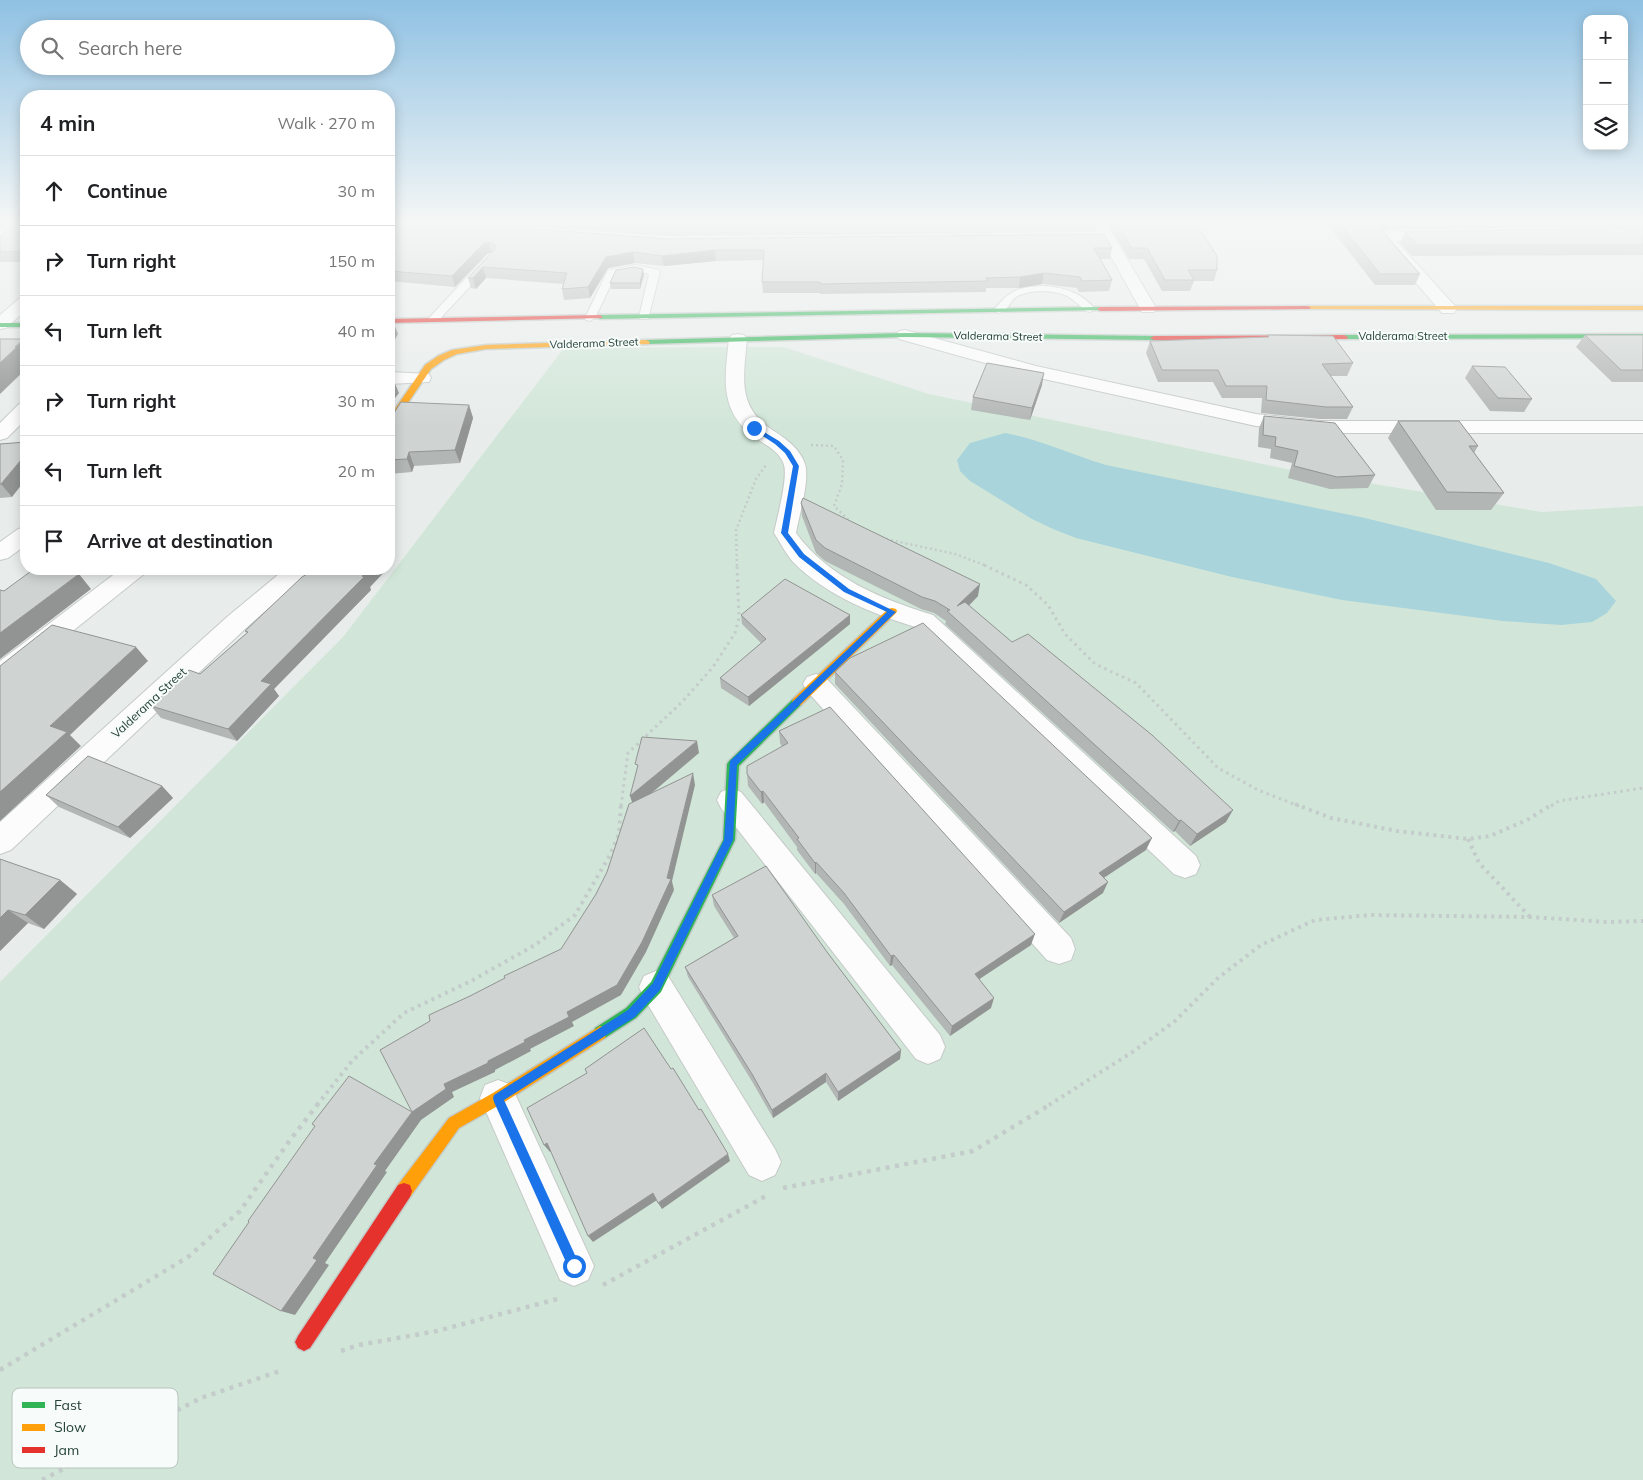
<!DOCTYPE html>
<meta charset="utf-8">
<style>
body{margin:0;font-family:Mulish,sans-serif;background:#f2f2f2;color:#202124}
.controls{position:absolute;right:15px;top:15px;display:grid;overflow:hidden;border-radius:10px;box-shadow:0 2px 12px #0003}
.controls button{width:45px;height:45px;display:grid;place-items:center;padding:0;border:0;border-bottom:1px solid #e0e0e0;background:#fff;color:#202124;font:25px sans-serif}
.stop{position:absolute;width:15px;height:15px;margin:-11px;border:4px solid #1a73e8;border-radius:50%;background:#fff}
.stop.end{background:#1a73e8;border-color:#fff;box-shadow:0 1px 5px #0008}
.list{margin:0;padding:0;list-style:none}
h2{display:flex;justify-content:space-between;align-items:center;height:65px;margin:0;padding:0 20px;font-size:21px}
h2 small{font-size:16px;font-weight:400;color:#757577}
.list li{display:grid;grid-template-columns:32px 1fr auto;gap:15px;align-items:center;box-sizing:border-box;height:70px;padding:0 20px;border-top:1px solid #e0e0e0}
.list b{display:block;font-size:19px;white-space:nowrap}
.list em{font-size:16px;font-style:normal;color:#757577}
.icon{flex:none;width:28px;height:28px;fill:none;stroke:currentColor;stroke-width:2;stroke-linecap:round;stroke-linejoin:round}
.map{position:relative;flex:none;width:1643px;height:1480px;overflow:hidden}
.search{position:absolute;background:#fff;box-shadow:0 2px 12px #0003;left:20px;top:20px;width:375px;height:55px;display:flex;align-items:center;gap:12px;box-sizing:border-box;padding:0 18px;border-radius:28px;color:#757577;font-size:19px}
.panel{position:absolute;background:#fff;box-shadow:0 2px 12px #0003;left:20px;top:90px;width:375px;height:485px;border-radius:20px}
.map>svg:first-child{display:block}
.green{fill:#d1e6d8}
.water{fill:#a9d4db}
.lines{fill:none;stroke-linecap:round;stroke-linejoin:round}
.lane-casing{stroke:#c5cac8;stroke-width:2}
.street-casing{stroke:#c5cac8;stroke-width:2}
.fast-casing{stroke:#c3cbc8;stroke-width:3}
.slow-casing{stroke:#c3cbc8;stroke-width:3}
.jam-casing{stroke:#c3cbc8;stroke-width:3}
.path-far3{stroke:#c3ccca;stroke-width:2.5;stroke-dasharray:2 3;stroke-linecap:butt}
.path-far2{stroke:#c3ccca;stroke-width:3;stroke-dasharray:2.5 4;stroke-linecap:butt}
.path-far1{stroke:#c3ccca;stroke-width:4;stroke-dasharray:3 4.5;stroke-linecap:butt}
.path{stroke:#c3ccca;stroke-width:4.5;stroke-dasharray:4 5.5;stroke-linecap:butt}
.lane{fill:#fcfcfc;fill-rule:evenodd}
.street{fill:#fcfcfc;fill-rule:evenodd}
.fast{fill:#30b455;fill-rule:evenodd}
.slow{fill:#ff9f0a;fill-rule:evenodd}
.jam{fill:#e5322d;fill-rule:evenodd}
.wall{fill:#b2b6b5}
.shaded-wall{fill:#919493}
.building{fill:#cfd4d2;stroke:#919493}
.route{fill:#1a73e8}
.labels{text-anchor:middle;stroke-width:4;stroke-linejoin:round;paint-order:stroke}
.far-street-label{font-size:11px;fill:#24423a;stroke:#f7fbf9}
.street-label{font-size:12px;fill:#24423a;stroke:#f7fbf9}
.key{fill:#f7fbf9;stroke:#b8c4c0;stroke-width:1}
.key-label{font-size:14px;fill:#24423a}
</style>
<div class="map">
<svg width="1643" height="1480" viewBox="0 0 1643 1480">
<rect width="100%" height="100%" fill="#e8edeb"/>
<polygon class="green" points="783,347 929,394 1291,470 1542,512 1643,506 1643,1480 0,1480 0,982 343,637 564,348"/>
<path class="water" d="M1005,433c35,6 67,22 101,32l259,53 184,45 47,16 20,22 -9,12 -15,9 -31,3 -58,-4 -161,-21 -110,-23 -156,-39 -23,-9 -21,-10 -62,-38 -10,-10 -3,-11 13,-17z"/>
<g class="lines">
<defs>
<g id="lane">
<polygon points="485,261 490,264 489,266 437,322 429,322 428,320 429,318 481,262"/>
<polygon points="635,265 659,270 660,272 648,319 640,319 639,317 649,274 635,271 616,274 595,318 590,321 586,320 585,318 608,270"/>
<path d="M1042,286c21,1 39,6 53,23l-5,3 -4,-1c-6,-5 -12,-11 -19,-15 -12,-6 -39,-7 -51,1 -6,5 -9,14 -17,16l-5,-3c14,-19 24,-23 48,-24z"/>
</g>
<g id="street">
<polygon points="1091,221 1105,221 1156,308 1154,312 1142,312"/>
<polygon points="0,228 26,228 26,236 0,238"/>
<polygon points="1388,231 1446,233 1449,236 1446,239 1441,241 1396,241 1454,305 1457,309 1454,313 1442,313 1380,241 1377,238 1383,233"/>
<polygon points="26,297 26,310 6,328 0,329 0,315 20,298"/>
<polygon points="905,330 1036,366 1256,414 1320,421 1643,421 1643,433 1320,433 1256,426 1035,377 899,339 896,335 899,331"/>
<path d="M738,334l6,1 3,4c-4,42 -10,70 30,94 11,7 24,18 28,31 5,16 -6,52 -9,69 33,45 85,66 137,82l263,241 4,9 -4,9 -11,4 -11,-4 -259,-247c-44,-14 -88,-31 -122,-65 -7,-8 -13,-20 -19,-29 3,-15 14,-54 10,-68 -3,-11 -14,-18 -24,-24 -41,-27 -36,-59 -31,-102l3,-4z"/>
<polygon points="389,372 429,374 431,378 429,382 389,384"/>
<polygon points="26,402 26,419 7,438 0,440 0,423 19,404"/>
<polygon points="26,527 26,545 8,558 0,560 0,542 18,529"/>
<polygon points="121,569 148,569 144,574 9,682 0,684 0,661"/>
<polygon points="285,569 311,569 307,574 245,629 11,850 0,854 0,822 227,617"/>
<polygon points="816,674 825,677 1071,938 1075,949 1071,960 1059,964 1047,960 807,691 803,684 807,677"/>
<polygon points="731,788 741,792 940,1035 945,1047 940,1059 928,1064 916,1059 721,808 717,800 721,792"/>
<polygon points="656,971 668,976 775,1149 781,1162 775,1175 762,1181 749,1175 644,998 639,987 644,976"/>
<polygon points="498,1080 511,1085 594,1266 588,1280 574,1286 560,1280 480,1098 485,1085"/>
</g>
<g id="fast">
<polygon points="1100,307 1102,308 1102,310 600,319 596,317 600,315"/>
<rect x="0" y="323" width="26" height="4"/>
<polygon points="905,333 1154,336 1158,338 1154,340 905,337 646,344 642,342 646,340"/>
<polygon points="1643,334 1643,338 1344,339 1340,337 1344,335"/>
<polygon points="797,698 801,699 802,702 801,705 739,766 735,840 661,992 636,1018 605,1038 600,1040 595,1038 593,1033 595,1028 626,1008 651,982 723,840 727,764 729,761 793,699"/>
</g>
<g id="slow">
<polygon points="1308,306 1643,306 1643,310 1306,309 1305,308"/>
<polygon points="646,340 650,342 649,344 486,349 457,354 444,360 431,369 392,426 389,426 389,418 425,365 438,356 452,350 486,345"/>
<polygon points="892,608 896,609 897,611 896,613 801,705 793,705 792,702 793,699 888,609"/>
<polygon points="600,1026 605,1028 607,1033 605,1038 503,1103 459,1128 410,1197 404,1199 398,1197 396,1191 398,1185 449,1118 493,1093"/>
</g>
<g id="jam">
<polygon points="1308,306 1311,308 1310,309 1100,311 1097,309 1100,307"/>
<polygon points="600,315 602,316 602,318 389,323 389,319"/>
<polygon points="1344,335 1348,337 1347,339 1154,340 1150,338 1154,336"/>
<polygon points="404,1183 410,1185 412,1191 410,1197 310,1348 304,1351 298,1348 295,1342 298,1336 398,1185"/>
</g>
</defs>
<use href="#lane" class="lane-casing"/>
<use href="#street" class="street-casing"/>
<use href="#fast" class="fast-casing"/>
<use href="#slow" class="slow-casing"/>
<use href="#jam" class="jam-casing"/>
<g class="path-far3">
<polyline points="811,445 834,446 843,460 842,484 834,506 852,523"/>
<polyline points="886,539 955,554 987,566"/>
<polyline points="737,566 736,530 756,479 766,465"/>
</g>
<g class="path-far2">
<polyline points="984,565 1026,585 1048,605 1065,634 1095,664 1136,683 1218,768 1258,790 1299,806"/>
<polyline points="621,806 628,753 683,701 713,667 735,633 739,618 737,565"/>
<polyline points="1551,806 1559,801 1643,788"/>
</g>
<g class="path-far1">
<polyline points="1295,804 1331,818 1397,831 1468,839 1490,836 1527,820 1553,804"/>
<polyline points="1468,839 1479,863 1530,917"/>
<polyline points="317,1105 352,1061 404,1013 471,981 535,945 575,915 610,855 619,834 621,804"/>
<polyline points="1049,1105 1131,1053 1175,1021 1218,978 1261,945 1315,920 1371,915 1530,917 1607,922 1643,921"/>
</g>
<g class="path">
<polyline points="783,1188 973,1151 1051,1104"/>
<polyline points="603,1285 766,1196"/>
<polyline points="341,1351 359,1345 437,1331 561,1298"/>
<polyline points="0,1370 188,1257 240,1211 290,1140 318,1104"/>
<polyline points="42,1480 201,1398 283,1370"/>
</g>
<use href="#lane" class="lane"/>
<use href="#street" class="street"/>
<use href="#fast" class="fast"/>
<use href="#slow" class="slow"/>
<use href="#jam" class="jam"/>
</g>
<g class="wall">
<polygon points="26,221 26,262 0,262 0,237 21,227"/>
<polygon points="389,221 668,239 1112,248 1110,259 1100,259 1112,280 1109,291 1079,292 1077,288 1042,284 1019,288 986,288 986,292 820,294 820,293 763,293 762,282 763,260 716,261 664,266 635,263 608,268 590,298 564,300 562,289 563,284 486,278 476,289 471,288 468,278 492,252 487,254 455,287 389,281"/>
<polygon points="449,221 1097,221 1097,222 1095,232 669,236"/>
<polygon points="1106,221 1194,221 1217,270 1214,281 1194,281 1190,291 1162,291 1144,259 1129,259"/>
<polygon points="1325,221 1643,221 1643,255 1412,256 1400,243 1405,232 1614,228 1613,227 1388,229 1383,231 1420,274 1415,285 1375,285"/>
<polygon points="644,275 640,289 611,289 610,283"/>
<polygon points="1268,335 1353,363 1347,376 1330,376 1353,407 1347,419 1320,419 1261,413 1262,398 1222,398 1213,382 1158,382 1146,353 1150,341 1268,337"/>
<polygon points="1585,335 1643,335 1643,382 1612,382 1576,347"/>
<polygon points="1472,366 1532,399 1524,412 1490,411 1465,378"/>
<polygon points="1042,385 1030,420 971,410 973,397"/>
<polygon points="469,405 473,418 460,463 414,466 412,472 389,474 389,416"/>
<polygon points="1264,416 1375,475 1368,488 1330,489 1288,478 1292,463 1270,458 1271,449 1258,447 1259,428"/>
<polygon points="1398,421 1478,446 1474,453 1504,493 1491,510 1436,510 1388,438"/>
<polygon points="0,444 12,497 0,498"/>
<polygon points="801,503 978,596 969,606 1226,822 1190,846 1175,831 1173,832 945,624 946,621 934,613 921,609 825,561 816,553 802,516"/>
<polygon points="315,569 387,569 370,587 371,590 274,689 279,696 237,741 161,718 151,706 200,674 247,633 245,631"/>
<polygon points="741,615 850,624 749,706 721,688 720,678 761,643 742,624"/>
<polygon points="835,672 1146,850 1104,878 1103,893 1059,923 835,684"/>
<polygon points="779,731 1031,945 979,979 991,1008 950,1036 892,965 890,966 844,904 816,873 815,874 797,850 797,847 764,802 762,804 748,786 747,774 782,747 780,743"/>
<polygon points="162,786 173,798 130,838 59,807 46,795"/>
<polygon points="0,859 60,880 77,894 44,929 28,923 0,951"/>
<polygon points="712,895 827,952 901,1050 900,1059 838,1101 826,1082 773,1118 753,1083 688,977 685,967 734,938 714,906"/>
</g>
<g class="shaded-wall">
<polygon points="1387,221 1392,221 1388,229 1382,232 1376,237 1381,226"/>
<polygon points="489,242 492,252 487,254 455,287 452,276 484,243"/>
<polygon points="715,250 716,261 664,266 662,256"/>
<polygon points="633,252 635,263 608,268 590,298 588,287 606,257"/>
<polygon points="483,267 486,278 476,289 473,278"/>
<polygon points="643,269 644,275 640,289 640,283"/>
<polygon points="1044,273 1042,284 1019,288 1020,277"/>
<polygon points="393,321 398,334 389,350 389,328"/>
<polygon points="24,339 26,343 26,369 0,394 0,363"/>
<polygon points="1044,373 1042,385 1030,420 1032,408"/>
<polygon points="393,379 399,393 389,406 389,385"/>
<polygon points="469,405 473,418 460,463 455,450"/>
<polygon points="409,452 414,466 412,472 407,459"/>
<polygon points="26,454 26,479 12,497 1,484"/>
<polygon points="389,550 394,561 389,566"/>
<polygon points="369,569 387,569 370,587 371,590 274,689 279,696 237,741 228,729 261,681"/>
<polygon points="79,574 91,589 0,659 0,633"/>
<polygon points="980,584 978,596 955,619 957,606"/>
<polygon points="850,615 850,624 749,706 748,697"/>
<polygon points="136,647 148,661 70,735 81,746 0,821 0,792 50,726"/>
<polygon points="697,741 699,753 634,808 630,796"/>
<polygon points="693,773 695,785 672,881 674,890 646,952 621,995 572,1022 574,1026 530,1049 531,1051 495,1070 495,1072 452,1092 454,1097 421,1120 385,1171 387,1172 325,1263 329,1265 295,1315 281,1311 313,1258 374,1164 412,1112 444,1084 488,1061 524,1040 567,1012 667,878"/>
<polygon points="162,786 173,798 130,838 118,827"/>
<polygon points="763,791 764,802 762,804 761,792"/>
<polygon points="1233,810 1226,822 1190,846 1197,834"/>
<polygon points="1181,820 1175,831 1173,832 1179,821"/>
<polygon points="1152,838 1146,850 1094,884 1099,873"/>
<polygon points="816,862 816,873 815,874 815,863"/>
<polygon points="60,880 77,894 44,929 25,915"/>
<polygon points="1108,882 1103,893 1059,923 1064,912"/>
<polygon points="8,910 28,923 0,951 0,918"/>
<polygon points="1035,934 1031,945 972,984 975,974"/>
<polygon points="894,955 892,965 890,966 891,956"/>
<polygon points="994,998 991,1008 950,1036 952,1026"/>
<polygon points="901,1050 900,1059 838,1101 838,1092"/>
<polygon points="826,1073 826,1082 773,1118 772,1110"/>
<polygon points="547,1143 553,1151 550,1152 544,1145"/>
<polygon points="728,1154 730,1161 662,1209 658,1203"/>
<polygon points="653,1193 657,1200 593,1242 588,1236"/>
</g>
<g class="building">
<polygon points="21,221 26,221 26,251 0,252 0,237 11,228 21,227"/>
<polygon points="389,221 425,221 668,239 1104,234 1112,248 1094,248 1112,280 1082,281 1080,277 1044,273 1020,277 986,278 988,281 820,284 820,282 762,282 764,250 715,250 662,256 633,252 606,257 588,287 562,289 567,273 483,267 473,278 468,278 495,249 495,245 489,242 484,243 452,276 389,271"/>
<polygon points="594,221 1097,221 1097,222 668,226"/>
<polygon points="1115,221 1194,221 1217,256 1217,270 1188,270 1194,280 1165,280 1147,248 1132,248"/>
<polygon points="1338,221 1388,221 1381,226 1380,229 1420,274 1380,274"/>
<polygon points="1626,221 1643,221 1643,245 1417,245 1405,232 1626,228 1629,222"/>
<polygon points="634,267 643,269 640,283 610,283 616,270"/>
<polygon points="389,321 393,321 389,328"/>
<polygon points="1268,335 1333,336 1353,363 1322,364 1353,407 1326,407 1266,400 1267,386 1226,386 1218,370 1162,370 1150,341 1269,337"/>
<polygon points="1585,335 1643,335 1643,370 1621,370"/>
<polygon points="0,339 24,339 15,347 17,347 0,363"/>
<polygon points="987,363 1044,373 1032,408 973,397"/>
<polygon points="1472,366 1505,367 1532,399 1498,398"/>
<polygon points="389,379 393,379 389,385"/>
<polygon points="401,402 469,405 455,450 409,452 407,459 389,460 389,416 392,416"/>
<polygon points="1264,416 1335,423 1375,475 1337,477 1294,466 1298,451 1275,446 1276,437 1263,435"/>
<polygon points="1398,421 1459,421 1478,446 1469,446 1504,493 1447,492"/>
<polygon points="26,442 26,454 1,484 0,484 0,444"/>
<polygon points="803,498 980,584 957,606 965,602 1012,642 1028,634 1152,735 1233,810 1197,834 1181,820 1179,821 947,611 950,610 935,601 922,597 825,548 816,540 801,503"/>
<polygon points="34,569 61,569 79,574 0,633 0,590 4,591"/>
<polygon points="315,569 369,569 362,576 364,577 261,681 271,684 228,729 151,706 189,670 200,674 248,632 245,631 302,577"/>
<polygon points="785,579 850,615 748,697 720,678 766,639 741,615"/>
<polygon points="923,623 1152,838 1099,873 1108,882 1064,912 835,672 850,658"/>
<polygon points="52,625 136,647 50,726 67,732 0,792 0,666"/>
<polygon points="830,707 1035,934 975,974 994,998 952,1026 894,955 891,956 844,893 816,862 815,863 797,839 799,838 763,791 761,792 747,774 747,766 788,743 779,731"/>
<polygon points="642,737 697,741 630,796 638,765 635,764"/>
<polygon points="88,756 162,786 118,827 46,795"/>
<polygon points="693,773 667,878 671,879 642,942 617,985 567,1012 569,1017 524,1040 525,1042 488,1061 488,1063 444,1084 446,1089 412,1112 380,1050 430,1021 429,1015 470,996 505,978 504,976 561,949 596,894 607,872 629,804"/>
<polygon points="0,859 60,880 25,915 8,910 0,918"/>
<polygon points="766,866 827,952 901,1050 838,1092 826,1073 772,1110 752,1074 685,967 738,936 712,895"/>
<polygon points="644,1028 671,1069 673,1068 699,1110 701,1109 728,1154 658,1203 653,1193 588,1236 547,1143 544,1145 527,1108 587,1073 585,1069"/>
<polygon points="349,1076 412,1112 374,1164 377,1165 313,1258 317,1260 281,1311 213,1274 249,1222 248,1221 315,1126 312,1124"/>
</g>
<linearGradient id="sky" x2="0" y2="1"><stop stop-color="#8fc1e3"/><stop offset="0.52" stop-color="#f5f7f6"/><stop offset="1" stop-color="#f5f7f6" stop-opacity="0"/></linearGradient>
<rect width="1643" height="428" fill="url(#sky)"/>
<polygon class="route" points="752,427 756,427 779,441 790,451 799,466 788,533 804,554 849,589 896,612 737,765 733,840 660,990 635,1017 504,1100 580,1266 578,1271 574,1272 570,1271 494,1102 493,1098 494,1095 628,1010 653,983 724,840 730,761 887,612 844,592 799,557 781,533 793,466 785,453 775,444 752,429"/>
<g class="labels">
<g class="far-street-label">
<text transform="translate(998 336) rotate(1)" y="4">Valderama Street</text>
<text x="1403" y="340">Valderama Street</text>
<text transform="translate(594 343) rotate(-2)" y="4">Valderama Street</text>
</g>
<g class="street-label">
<text transform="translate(149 703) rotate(-43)" y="4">Valderama Street</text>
</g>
</g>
<rect x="12" y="1388" width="166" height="80" rx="8" class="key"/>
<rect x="22" y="1402" width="23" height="6" fill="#30b455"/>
<rect x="22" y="1424" width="23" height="7" fill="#ff9f0a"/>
<rect x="22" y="1447" width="23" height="6" fill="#e5322d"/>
<g class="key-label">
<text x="54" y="1410">Fast</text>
<text x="54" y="1432">Slow</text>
<text x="54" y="1455">Jam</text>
</g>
</svg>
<div class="controls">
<button>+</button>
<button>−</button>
<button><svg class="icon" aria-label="layers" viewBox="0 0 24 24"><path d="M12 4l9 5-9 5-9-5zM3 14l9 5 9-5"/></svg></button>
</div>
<div class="stop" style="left:574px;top:1266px"></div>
<div class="stop end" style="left:754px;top:428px"></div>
<div class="search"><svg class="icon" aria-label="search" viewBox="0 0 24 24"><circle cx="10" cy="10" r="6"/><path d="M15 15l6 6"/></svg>Search here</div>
<section class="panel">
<h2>4 min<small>Walk · 270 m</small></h2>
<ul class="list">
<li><svg class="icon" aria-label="ahead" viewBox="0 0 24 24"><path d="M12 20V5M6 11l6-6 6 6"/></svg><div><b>Continue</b></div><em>30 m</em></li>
<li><svg class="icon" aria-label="right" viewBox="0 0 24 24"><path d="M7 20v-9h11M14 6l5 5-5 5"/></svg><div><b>Turn right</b></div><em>150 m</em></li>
<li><svg class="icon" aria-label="left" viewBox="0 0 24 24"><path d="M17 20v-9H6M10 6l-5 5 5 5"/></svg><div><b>Turn left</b></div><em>40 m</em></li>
<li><svg class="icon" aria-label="right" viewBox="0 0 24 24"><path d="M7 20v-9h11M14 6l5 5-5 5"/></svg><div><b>Turn right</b></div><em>30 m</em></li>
<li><svg class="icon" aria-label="left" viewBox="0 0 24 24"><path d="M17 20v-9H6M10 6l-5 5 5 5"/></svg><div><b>Turn left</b></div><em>20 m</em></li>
<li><svg class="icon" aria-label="arrive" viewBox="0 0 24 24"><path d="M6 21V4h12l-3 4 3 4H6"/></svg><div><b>Arrive at destination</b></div></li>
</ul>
</section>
</div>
